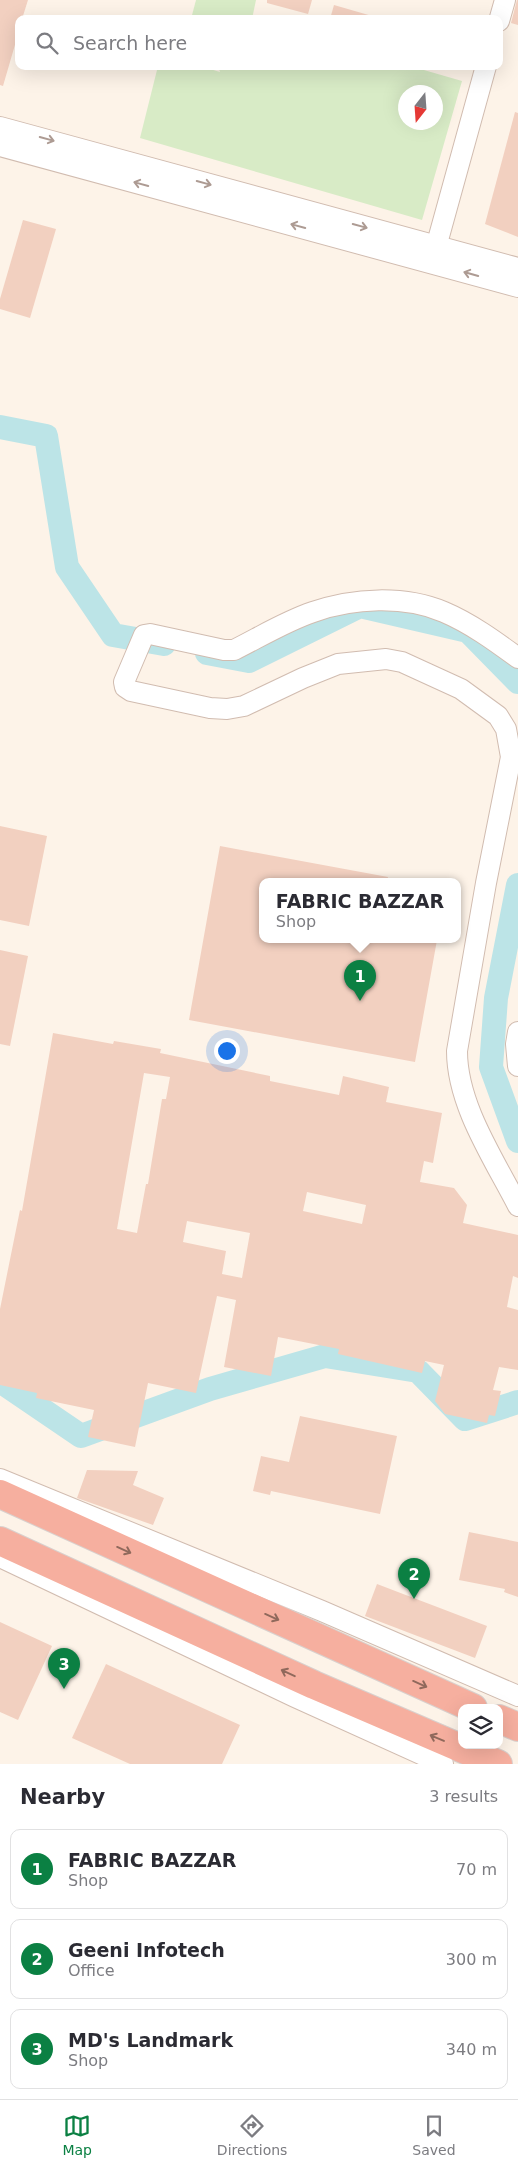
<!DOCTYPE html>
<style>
body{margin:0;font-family:"DejaVu Sans",sans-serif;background:#f7f7f7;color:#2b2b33}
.controls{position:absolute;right:15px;bottom:15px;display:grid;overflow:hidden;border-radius:10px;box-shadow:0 5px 20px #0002}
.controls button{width:45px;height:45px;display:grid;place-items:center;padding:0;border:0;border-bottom:1px solid #e1e1e2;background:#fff;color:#2b2b33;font:25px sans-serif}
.compass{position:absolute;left:398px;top:85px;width:45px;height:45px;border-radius:50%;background:#fff;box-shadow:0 5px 20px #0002;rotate:197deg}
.you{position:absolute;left:226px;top:1050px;width:18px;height:18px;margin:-12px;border:4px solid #fff;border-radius:50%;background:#1a73e8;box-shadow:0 0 0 8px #1a73e833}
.badge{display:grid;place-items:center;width:32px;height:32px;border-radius:50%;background:#0b8043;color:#fff;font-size:16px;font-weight:700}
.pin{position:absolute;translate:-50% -41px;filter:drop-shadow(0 1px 2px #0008)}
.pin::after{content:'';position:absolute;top:26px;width:18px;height:15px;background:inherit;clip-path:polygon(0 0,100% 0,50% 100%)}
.popup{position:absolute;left:259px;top:878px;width:202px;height:65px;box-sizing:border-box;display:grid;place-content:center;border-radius:10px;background:#fff;filter:drop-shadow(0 1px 4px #0005);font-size:16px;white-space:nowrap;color:#7c7c81}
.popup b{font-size:19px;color:#2b2b33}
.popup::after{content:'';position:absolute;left:50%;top:100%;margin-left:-10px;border:10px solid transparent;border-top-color:#fff}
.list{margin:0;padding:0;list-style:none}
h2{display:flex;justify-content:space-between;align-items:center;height:65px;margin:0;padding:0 20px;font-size:21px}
h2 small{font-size:16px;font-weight:400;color:#7c7c81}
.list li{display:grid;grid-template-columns:32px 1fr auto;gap:15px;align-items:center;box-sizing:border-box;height:80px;margin:0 10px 10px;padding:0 10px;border:1px solid #e1e1e2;border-radius:10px}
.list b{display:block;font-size:19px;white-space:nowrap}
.list p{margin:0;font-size:16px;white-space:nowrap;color:#7c7c81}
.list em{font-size:16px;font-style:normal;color:#7c7c81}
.icon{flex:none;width:28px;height:28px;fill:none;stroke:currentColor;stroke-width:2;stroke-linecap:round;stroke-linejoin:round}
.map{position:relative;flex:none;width:518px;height:1764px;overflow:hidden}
.search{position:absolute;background:#fff;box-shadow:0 5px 20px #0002;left:15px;right:15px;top:15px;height:55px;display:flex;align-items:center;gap:12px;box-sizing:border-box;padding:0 18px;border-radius:10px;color:#7c7c81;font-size:19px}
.sheet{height:335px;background:#fff}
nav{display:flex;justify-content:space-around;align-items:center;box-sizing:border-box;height:70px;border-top:1px solid #e1e1e2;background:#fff;font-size:14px;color:#7c7c81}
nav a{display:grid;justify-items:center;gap:2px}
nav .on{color:#0b8043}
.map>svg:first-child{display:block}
.green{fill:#d8ebc6;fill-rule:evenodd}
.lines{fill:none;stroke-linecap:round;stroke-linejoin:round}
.river{stroke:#bce4e7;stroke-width:24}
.building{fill:#f2d0c0;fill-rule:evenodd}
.minor-casing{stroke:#d1bcb0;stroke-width:22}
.highway-casing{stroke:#d9d0cd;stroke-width:30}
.minor{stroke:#fff;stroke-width:20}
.highway{stroke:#f6af9f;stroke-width:28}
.oneway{stroke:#ad9b93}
.oneway2{stroke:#90695c}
</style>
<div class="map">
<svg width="518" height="1764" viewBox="0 0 518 1764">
<rect width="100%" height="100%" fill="#fdf3e8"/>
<g class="green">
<polygon points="196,0 256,0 252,19 191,19"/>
<path d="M158,66h42l20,6 -2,-6h192l52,15 -40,139 -282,-82zM406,92h30v30h-30z"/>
</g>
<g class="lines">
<g class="river">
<polyline points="0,427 46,436 67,567 113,635 164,644"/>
<polyline points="207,653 249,661 360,606 468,631 518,682"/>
<polyline points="518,885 496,998 491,1067 518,1141"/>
<polyline points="0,1381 81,1436 210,1389 325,1356 418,1371 465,1419 518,1402"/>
</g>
</g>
<g class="building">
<polygon points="0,0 28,0 22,19 19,19 19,31 3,86 0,85"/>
<polygon points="267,0 312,0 308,14 267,3"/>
<polygon points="517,0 518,0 518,25 511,23"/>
<polygon points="334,5 372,16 371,19 330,19"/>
<polygon points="515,112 518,113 518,237 485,224"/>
<polygon points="23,220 56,229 30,318 0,309 0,299"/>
<polygon points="0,826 47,836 29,926 0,920"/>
<polygon points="220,846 388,877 387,882 262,882 262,940 437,940 415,1062 189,1020"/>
<polygon points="0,950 28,956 10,1046 0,1044"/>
<path d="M53,1033l60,11 1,-3 47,8 -1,4 110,23v5l69,14 4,-19 46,11 -3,15 56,11 -9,50 -9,-2 -4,21 34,6 13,17 -4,18 55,12v43l-5,-2 -6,31 11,3v60l-19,-3 -6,23 8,1 -6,25 -6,-1 -2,8 -42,-9 -10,-13 9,-36 -19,-4 -3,12 -84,-19 1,-5 -61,-12 -7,39 -47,-9 12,-67 -19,-4 -21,97 -48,-10 -13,64 -47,-10 6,-27 -58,-12 1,-5 -37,-8v-76l20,-99 2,1zM144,1073l26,4 -4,22h-4l-14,85h-2l-9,49 -20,-4zM307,1192l59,13 -4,19 -59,-13zM187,1221l63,12 -8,45 -20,-4 4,-23 -43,-9z"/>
<polygon points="300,1416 397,1436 380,1514 271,1491 270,1495 253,1491 261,1456 289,1462"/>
<polygon points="87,1470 138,1471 133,1485 164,1498 153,1525 77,1498"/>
<polygon points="469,1532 518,1542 518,1597 504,1592 505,1589 459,1580"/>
<polygon points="377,1584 487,1626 475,1658 365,1616"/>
<polygon points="0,1622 52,1646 18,1720 0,1712"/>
<polygon points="106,1664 240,1725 222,1764 130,1764 72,1738"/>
</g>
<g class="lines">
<defs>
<g id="minor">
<polyline points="499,21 505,0"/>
<polyline points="0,127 518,268"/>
<polyline points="0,146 518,287"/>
<polyline points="433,258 486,66"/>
<path d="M518,658c-23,-17 -48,-35 -74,-46 -40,-17 -91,-14 -131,0 -27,9 -53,25 -79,38h-10l-74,-16 -6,1 -20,47 1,5 6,4 79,17 17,1 17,-3 59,-28 35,-14 48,-5 16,3 59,27 37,27 8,13 5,28 -25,126 -29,168c0,54 37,108 61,155"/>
<polyline points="518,1032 516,1044 518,1066"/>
<polyline points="0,1479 322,1611 518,1696"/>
<polyline points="0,1557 295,1697 443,1764"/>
</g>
<g id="highway">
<polyline points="0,1494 473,1708"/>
<polyline points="0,1541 314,1685 498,1764"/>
<polyline points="499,1719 518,1727"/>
</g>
</defs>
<use href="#minor" class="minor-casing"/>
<use href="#highway" class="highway-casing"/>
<use href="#minor" class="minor"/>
<use href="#highway" class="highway"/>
</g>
<defs><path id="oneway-shaft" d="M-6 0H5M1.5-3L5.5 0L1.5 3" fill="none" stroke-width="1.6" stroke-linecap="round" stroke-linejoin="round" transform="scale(1.25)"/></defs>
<g class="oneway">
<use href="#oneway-shaft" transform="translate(47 139) rotate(15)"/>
<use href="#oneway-shaft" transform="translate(204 183) rotate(15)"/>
<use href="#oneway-shaft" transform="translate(141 184) rotate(-165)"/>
<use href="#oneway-shaft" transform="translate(298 226) rotate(-165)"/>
<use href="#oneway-shaft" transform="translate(360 226) rotate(15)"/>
<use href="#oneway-shaft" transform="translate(471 274) rotate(-164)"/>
</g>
<g class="oneway2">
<use href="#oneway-shaft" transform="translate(124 1550) rotate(24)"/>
<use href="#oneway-shaft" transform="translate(272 1617) rotate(24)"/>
<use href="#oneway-shaft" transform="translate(288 1673) rotate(-155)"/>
<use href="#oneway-shaft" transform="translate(420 1684) rotate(24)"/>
<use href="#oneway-shaft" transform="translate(437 1738) rotate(-157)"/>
</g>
</svg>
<div class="controls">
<button><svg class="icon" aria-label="layers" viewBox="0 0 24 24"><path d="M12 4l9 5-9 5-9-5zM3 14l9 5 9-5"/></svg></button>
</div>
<svg class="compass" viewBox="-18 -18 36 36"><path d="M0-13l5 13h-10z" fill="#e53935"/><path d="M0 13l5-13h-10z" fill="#7c7c81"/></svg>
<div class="you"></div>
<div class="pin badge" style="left:360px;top:1001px">1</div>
<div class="popup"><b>FABRIC BAZZAR</b>Shop</div>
<div class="pin badge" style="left:414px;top:1599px">2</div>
<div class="pin badge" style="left:64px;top:1689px">3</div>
<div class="search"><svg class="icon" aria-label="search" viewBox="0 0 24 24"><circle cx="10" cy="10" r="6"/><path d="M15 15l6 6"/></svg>Search here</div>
</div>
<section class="sheet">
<h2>Nearby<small>3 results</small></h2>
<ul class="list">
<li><span class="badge">1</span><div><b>FABRIC BAZZAR</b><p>Shop</p></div><em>70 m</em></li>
<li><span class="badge">2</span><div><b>Geeni Infotech</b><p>Office</p></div><em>300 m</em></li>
<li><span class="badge">3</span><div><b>MD's Landmark</b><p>Shop</p></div><em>340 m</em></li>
</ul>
</section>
<nav>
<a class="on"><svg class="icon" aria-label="map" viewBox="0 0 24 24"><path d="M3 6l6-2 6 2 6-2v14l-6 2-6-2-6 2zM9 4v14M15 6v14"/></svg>Map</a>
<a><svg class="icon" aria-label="directions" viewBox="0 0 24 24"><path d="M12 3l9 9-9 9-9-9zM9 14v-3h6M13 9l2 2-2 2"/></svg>Directions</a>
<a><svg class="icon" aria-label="saved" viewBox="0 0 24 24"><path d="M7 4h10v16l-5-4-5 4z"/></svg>Saved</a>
</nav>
